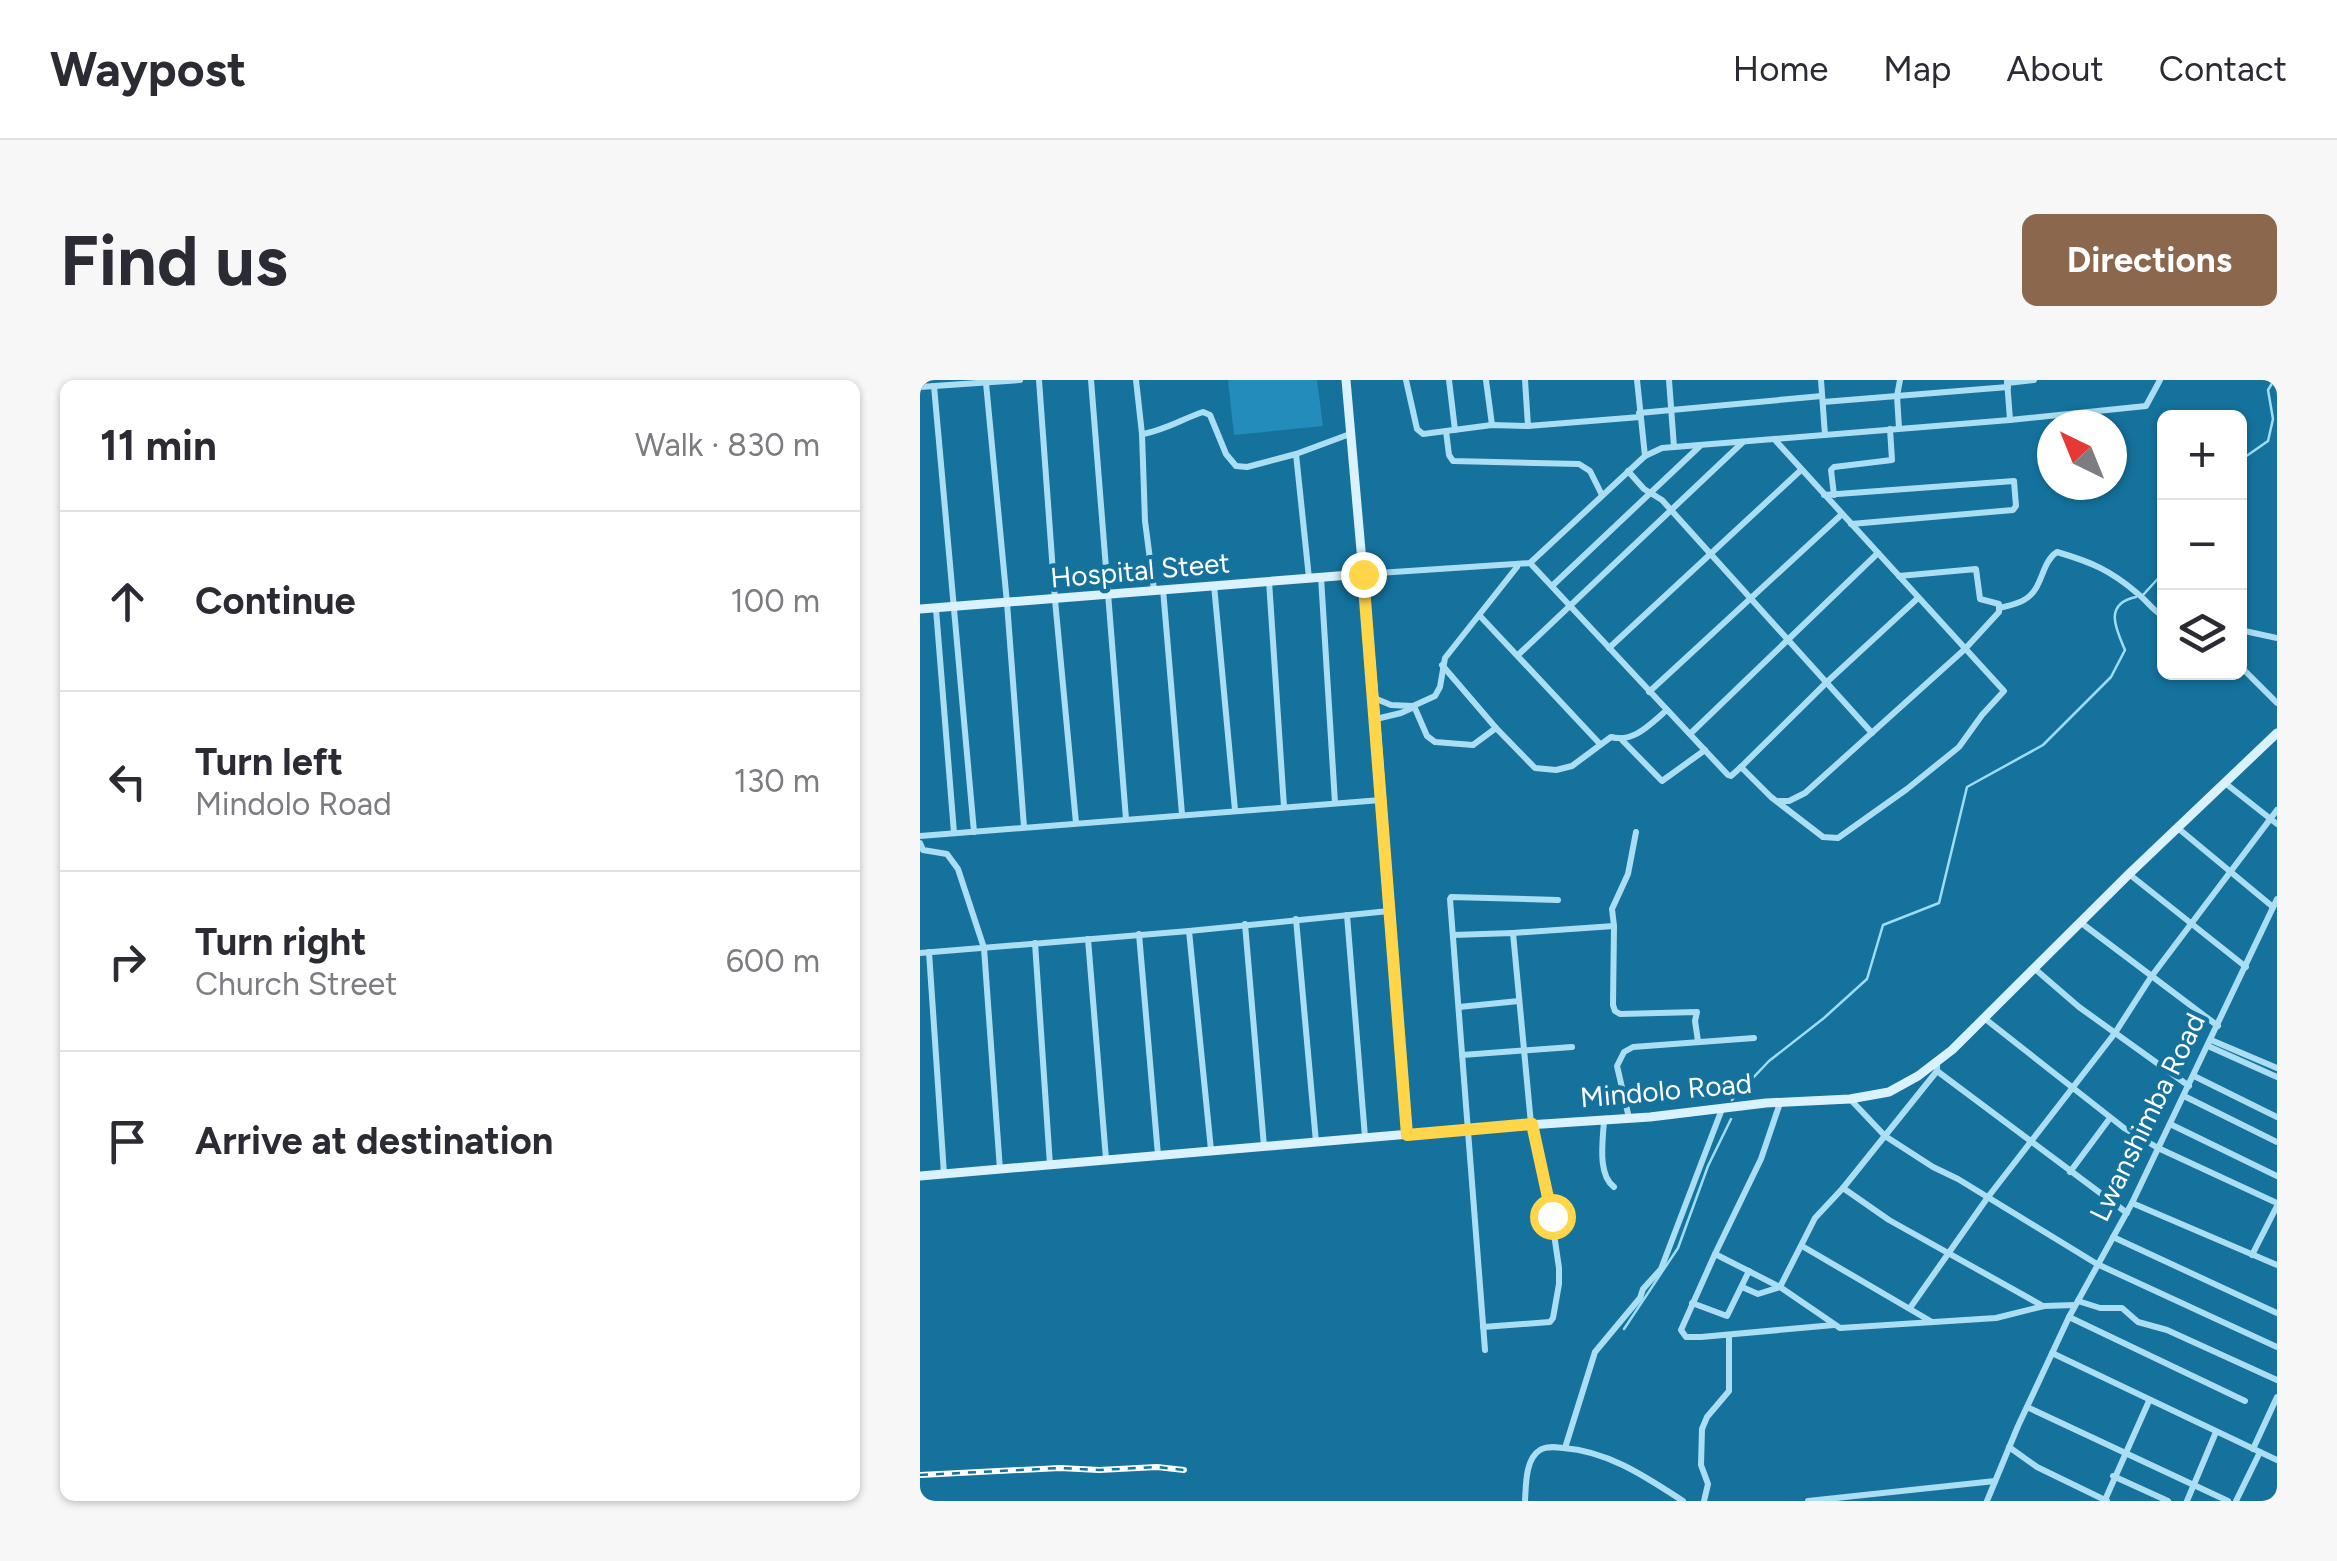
<!DOCTYPE html>
<meta charset="utf-8">
<style>
body{margin:0;font-family:Figtree,sans-serif;background:#f7f7f7;color:#2b2b33}
.controls{position:absolute;right:30px;top:30px;display:grid;overflow:hidden;border-radius:15px;box-shadow:0 2px 8px #0004}
.controls button{width:90px;height:90px;display:grid;place-items:center;padding:0;border:0;border-bottom:2px solid #e1e1e2;background:#fff;color:#2b2b33;font:50px sans-serif}
.compass{position:absolute;left:1117px;top:30px;width:90px;height:90px;border-radius:50%;background:#fff;box-shadow:0 2px 8px #0004;rotate:317deg}
.stop{position:absolute;width:30px;height:30px;margin:-22px;border:8px solid #ffd54a;border-radius:50%;background:#fff}
.stop.end{background:#ffd54a;border-color:#fff;box-shadow:0 2px 10px #0008}
.list{margin:0;padding:0;list-style:none}
h2{display:flex;justify-content:space-between;align-items:center;height:130px;margin:0;padding:0 40px;font-size:42px}
h2 small{font-size:32px;font-weight:400;color:#7c7c81}
.list li{display:grid;grid-template-columns:65px 1fr auto;gap:30px;align-items:center;box-sizing:border-box;height:180px;padding:0 40px;border-top:2px solid #e1e1e2}
.list b{display:block;font-size:38px;white-space:nowrap}
.list p{margin:0;font-size:32px;white-space:nowrap;color:#7c7c81}
.list em{font-size:32px;font-style:normal;color:#7c7c81}
.icon{flex:none;width:55px;height:55px;fill:none;stroke:currentColor;stroke-width:2;stroke-linecap:round;stroke-linejoin:round}
.map{position:relative;flex:none;width:1357px;height:1121px;overflow:hidden;border-radius:15px}
header{display:flex;align-items:center;gap:60px;box-sizing:border-box;height:140px;padding:0 50px;background:#fff;border-bottom:2px solid #e1e1e2}
header strong{font-size:48px}
nav{display:flex;gap:55px;margin-inline-start:auto;font-size:35px}
.intro{display:flex;align-items:center;justify-content:space-between;box-sizing:border-box;height:240px;padding:0 60px}
h1{margin:0;font-size:70px}
.button{padding:25px 45px;border-radius:15px;background:#8a674d;color:#fff;font-size:35px;font-weight:700}
main{display:flex;gap:60px;padding:0 60px}
aside{flex:1;background:#fff;border-radius:15px;box-shadow:0 2px 8px #0004}
.map>svg:first-child{display:block}
.green{fill:#238cba}
.lines{fill:none;stroke-linecap:round;stroke-linejoin:round}
.stream{stroke:#9dddf6;stroke-width:2.5}
.street{stroke:#abdef3;stroke-width:6}
.secondary{stroke:#daf2fd;stroke-width:9}
.rail-casing{stroke:#fff;stroke-width:6}
.rail{stroke:#14729d;stroke-width:2.5;stroke-dasharray:8;stroke-linecap:butt}
.route{stroke:#ffd54a;stroke-width:12}
.labels{text-anchor:middle;stroke-width:9;stroke-linejoin:round;paint-order:stroke}
.street-label{font-size:28px;fill:#fff;stroke:#14729d}
</style>
<header>
<strong>Waypost</strong>
<nav><a>Home</a><a>Map</a><a>About</a><a>Contact</a></nav>
</header>
<div class="intro"><h1>Find us</h1><a class="button">Directions</a></div>
<main>
<aside>
<h2>11 min<small>Walk · 830 m</small></h2>
<ul class="list">
<li><svg class="icon" aria-label="ahead" viewBox="0 0 24 24"><path d="M12 20V5M6 11l6-6 6 6"/></svg><div><b>Continue</b></div><em>100 m</em></li>
<li><svg class="icon" aria-label="left" viewBox="0 0 24 24"><path d="M17 20v-9H6M10 6l-5 5 5 5"/></svg><div><b>Turn left</b><p>Mindolo Road</p></div><em>130 m</em></li>
<li><svg class="icon" aria-label="right" viewBox="0 0 24 24"><path d="M7 20v-9h11M14 6l5 5-5 5"/></svg><div><b>Turn right</b><p>Church Street</p></div><em>600 m</em></li>
<li><svg class="icon" aria-label="arrive" viewBox="0 0 24 24"><path d="M6 21V4h12l-3 4 3 4H6"/></svg><div><b>Arrive at destination</b></div></li>
</ul>
</aside>
<div class="map">
<svg width="1357" height="1121" viewBox="0 0 1357 1121">
<rect width="100%" height="100%" fill="#14729d"/>
<polygon class="green" points="308,0 397,0 403,46 314,55"/>
<g class="lines">
<g class="stream">
<polyline points="1320,78 1325,77 1348,61 1353,39 1348,10 1354,0"/>
<polyline points="1223,215 1244,192"/>
<path d="M812,720l37,-39 55,-43 43,-39 16,-54 56,-22 28,-116 76,-42 68,-68 14,-27c-9,-21 -22,-46 11,-53"/>
<polyline points="704,949 758,868 788,786 811,739"/>
</g>
<g class="street">
<polyline points="119,0 135,220 156,443"/>
<polyline points="171,0 206,439"/>
<polyline points="216,0 222,54"/>
<polyline points="486,0 497,49 503,54 572,45 608,46 720,37"/>
<polyline points="529,0 535,50"/>
<polyline points="566,0 572,45"/>
<polyline points="605,0 608,46"/>
<polyline points="717,0 725,76"/>
<polyline points="749,0 754,67"/>
<polyline points="901,0 905,55"/>
<polyline points="1087,0 1090,40"/>
<polyline points="66,3 87,223 104,447"/>
<polyline points="1087,3 1114,0"/>
<polyline points="14,6 54,452"/>
<polyline points="0,7 100,0"/>
<polyline points="903,22 1088,7"/>
<polyline points="719,33 902,16"/>
<polyline points="979,48 977,16 980,0"/>
<polyline points="526,51 529,75 533,81 659,84 670,91 682,115"/>
<polyline points="376,74 430,54"/>
<polyline points="708,91 724,109 742,120 952,353"/>
<polyline points="904,115 1094,101 1096,126 1093,130 931,144"/>
<polyline points="914,115 911,90 914,87 972,80 970,49"/>
<polyline points="610,183 808,395 811,396 821,387 851,417 903,457 918,458 987,409 1039,367 1062,335 1084,311 855,60"/>
<polyline points="443,194 610,183 725,76 742,68 1090,40 1226,26 1240,0"/>
<polyline points="401,197 415,423"/>
<polyline points="349,201 364,427"/>
<polyline points="294,205 315,430"/>
<polyline points="632,206 780,66"/>
<polyline points="243,209 262,434"/>
<path d="M234,210l-9,-69 -3,-87c21,-3 40,-15 61,-22l7,3 16,39 10,12 11,1 49,-13 13,124"/>
<path d="M1080,228c7,-2 17,-4 24,-8 20,-11 16,-37 33,-48 34,10 53,18 80,41 9,7 14,15 24,22h3"/>
<polyline points="16,229 34,453"/>
<polyline points="560,236 680,364"/>
<polyline points="1320,250 1357,258"/>
<polyline points="689,268 881,90"/>
<polyline points="598,275 823,62"/>
<path d="M522,285l54,63 39,40 21,2 16,-4 39,-29c23,6 39,-13 56,-27"/>
<polyline points="1320,286 1357,323"/>
<polyline points="729,312 921,135"/>
<polyline points="454,318 471,325 493,326 515,316 520,307 525,278 597,187"/>
<polyline points="494,326 507,356 515,362 553,365 576,348"/>
<polyline points="456,339 481,333 492,328"/>
<polyline points="770,354 958,173"/>
<polyline points="702,360 742,401 785,370"/>
<polyline points="821,387 908,301 998,218"/>
<polyline points="1305,403 1357,444"/>
<polyline points="859,421 869,421 885,413 1045,269 1079,232 1079,224 1060,219 1056,189 979,196"/>
<polyline points="1259,449 1353,527"/>
<polyline points="0,456 461,420"/>
<polyline points="0,463 3,470 27,474 38,489 64,568 80,790"/>
<polyline points="1209,494 1326,587"/>
<polyline points="427,535 445,757"/>
<polyline points="376,539 396,762"/>
<polyline points="1160,542 1298,646"/>
<polyline points="325,544 344,766"/>
<polyline points="694,546 693,625 695,631 700,634 777,632 775,641 778,661"/>
<polyline points="269,551 291,770"/>
<polyline points="593,553 694,546 692,529 708,494 716,452"/>
<polyline points="219,554 238,775"/>
<polyline points="533,555 593,553 611,744 629,820 639,888 639,904 633,938 630,942 563,947"/>
<polyline points="168,559 186,779"/>
<polyline points="115,563 130,785"/>
<polyline points="9,572 24,794"/>
<polyline points="0,573 269,551 469,531"/>
<polyline points="1115,589 1159,627 1269,706"/>
<polyline points="539,627 599,621"/>
<polyline points="1064,638 1204,748 1238,768 1357,823"/>
<polyline points="1291,660 1357,688"/>
<polyline points="1288,666 1357,697"/>
<polyline points="542,675 652,667"/>
<polyline points="1017,691 1207,833"/>
<polyline points="1274,696 1357,737"/>
<polyline points="1264,716 1357,762"/>
<polyline points="930,719 965,756 1013,787 1038,799 1177,884 1357,967"/>
<polyline points="860,723 841,779 795,874 860,907 920,948 1076,938 1124,926 1155,925"/>
<polyline points="709,738 697,686 704,672 713,667 834,658"/>
<path d="M684,740c-1,20 -7,54 10,67"/>
<polyline points="1250,744 1357,796"/>
<polyline points="1150,792 1190,738"/>
<polyline points="923,808 969,840 1123,926"/>
<polyline points="1212,823 1357,885"/>
<polyline points="1193,857 1357,933"/>
<polyline points="882,866 1012,942"/>
<polyline points="795,874 761,950 766,957 781,957 914,945"/>
<polyline points="1332,875 1357,826"/>
<polyline points="822,907 838,914 860,907 895,838 923,808 1017,691 1017,682"/>
<polyline points="1158,921 1180,928 1202,928 1218,942 1247,950 1357,1000"/>
<polyline points="772,923 807,936 829,891"/>
<polyline points="990,928 1068,817 1195,653 1231,597 1357,430"/>
<polyline points="1149,937 1325,1021"/>
<polyline points="565,970 530,519 531,517 638,520"/>
<polyline points="1132,973 1357,1080"/>
<polyline points="1107,1027 1308,1121"/>
<polyline points="1089,1067 1117,1087 1187,1121"/>
<polyline points="645,1068 675,972 720,918 723,909 741,889 802,729"/>
<polyline points="1333,1069 1357,1017"/>
<polyline points="1193,1096 1248,1121"/>
<polyline points="1185,1120 1229,1021"/>
<path d="M605,1121c1,-15 0,-42 15,-51 6,-4 15,-3 23,-2 45,3 83,29 120,53"/>
<polyline points="784,1121 788,1104 781,1085 782,1049 787,1037 809,1011 809,955"/>
<polyline points="888,1121 1075,1101"/>
<polyline points="1067,1121 1098,1046 1149,937 1212,823 1357,519"/>
<polyline points="1267,1121 1296,1052"/>
<polyline points="1316,1121 1340,1072"/>
</g>
<g class="secondary">
<polyline points="426,0 454,318 487,755"/>
<polyline points="0,229 443,194"/>
<polyline points="0,796 548,749 730,737 846,723 930,719 969,712 998,696 1032,670 1209,494 1357,353"/>
</g>
<defs>
<polyline id="rail" points="0,1095 140,1088 179,1090 237,1087 264,1090"/>
</defs>
<use href="#rail" class="rail-casing"/>
<use href="#rail" class="rail"/>
</g>
<g class="lines">
<polyline class="route" points="443,194 487,755 612,744 632,836"/>
</g>
<g class="labels">
<g class="street-label">
<text transform="translate(220 190) rotate(-5)" y="10">Hospital Steet</text>
<text transform="translate(746 710) rotate(-5)" y="10">Mindolo Road</text>
<text transform="translate(1227 737) rotate(-64)" y="10">Lwanshimba Road</text>
</g>
</g>
</svg>
<div class="controls">
<button>+</button>
<button>−</button>
<button><svg class="icon" aria-label="layers" viewBox="0 0 24 24"><path d="M12 4l9 5-9 5-9-5zM3 14l9 5 9-5"/></svg></button>
</div>
<svg class="compass" viewBox="-18 -18 36 36"><path d="M0-13l5 13h-10z" fill="#e53935"/><path d="M0 13l5-13h-10z" fill="#7c7c81"/></svg>
<div class="stop" style="left:632px;top:836px"></div>
<div class="stop end" style="left:443px;top:194px"></div>
</div>
</main>
